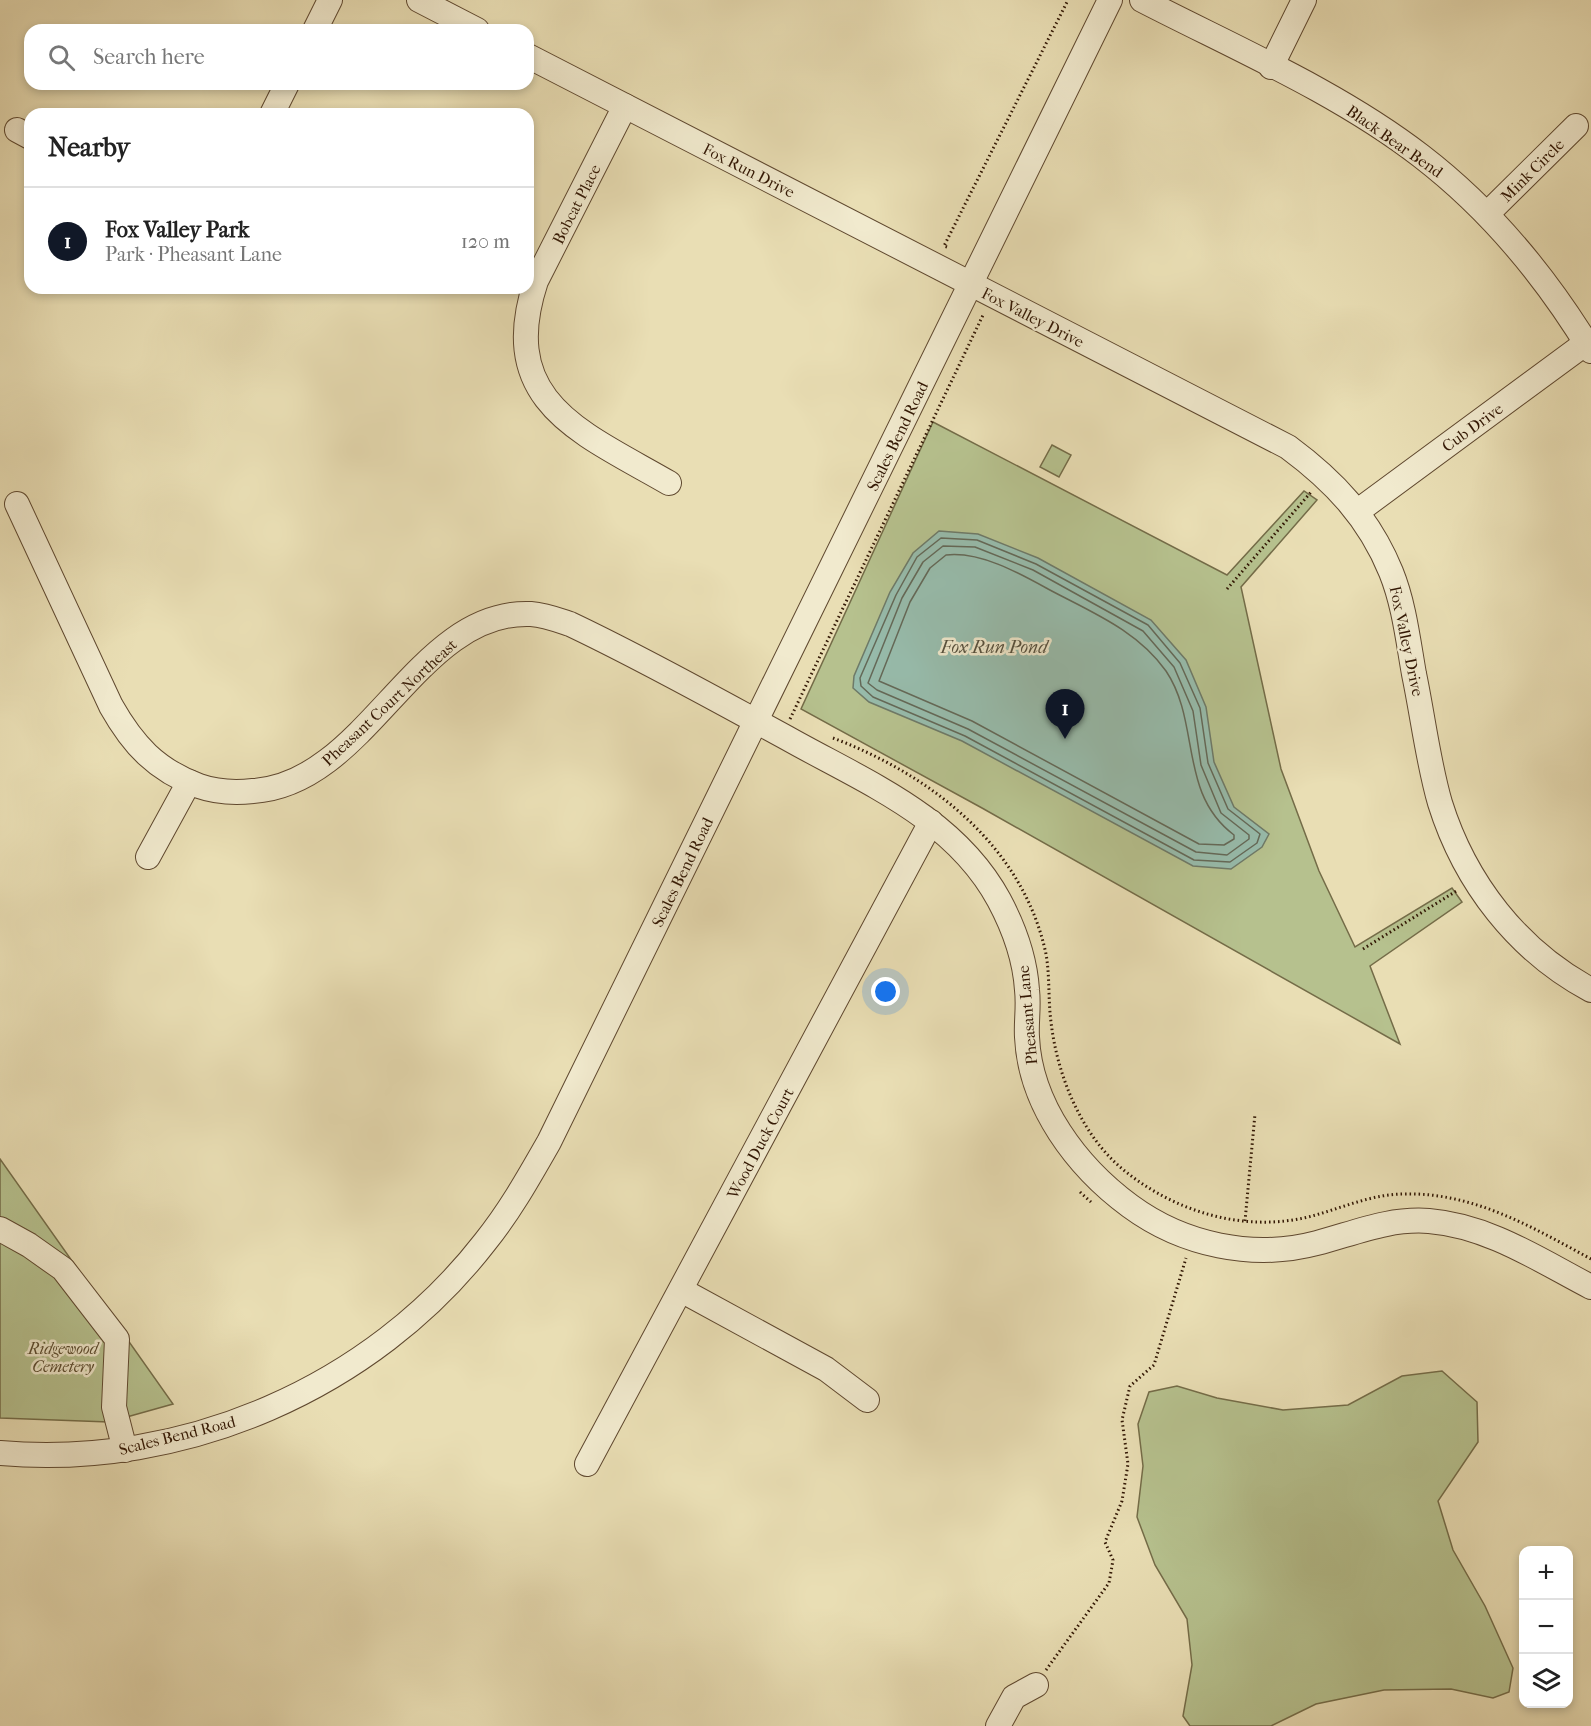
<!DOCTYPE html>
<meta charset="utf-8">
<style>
body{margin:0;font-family:"IM FELL French Canon",serif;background:#f6f6f6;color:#222}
.controls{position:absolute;right:18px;bottom:18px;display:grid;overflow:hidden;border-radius:12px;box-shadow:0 3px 9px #0003}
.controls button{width:54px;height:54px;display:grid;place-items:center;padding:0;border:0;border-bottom:2px solid #e0e0e0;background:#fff;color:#222;font:30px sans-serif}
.you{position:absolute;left:886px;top:992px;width:21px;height:21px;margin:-15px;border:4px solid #fff;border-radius:50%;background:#1a73e8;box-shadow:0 0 0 9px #1a73e833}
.badge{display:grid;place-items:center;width:39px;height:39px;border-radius:50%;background:#111827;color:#fff;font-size:20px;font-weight:700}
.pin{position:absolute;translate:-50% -50px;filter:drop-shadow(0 2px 3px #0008)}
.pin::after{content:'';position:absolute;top:32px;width:21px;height:18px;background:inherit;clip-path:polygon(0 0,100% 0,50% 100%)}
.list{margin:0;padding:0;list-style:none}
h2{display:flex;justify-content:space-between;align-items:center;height:78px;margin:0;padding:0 24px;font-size:26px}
h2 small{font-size:20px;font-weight:400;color:#767676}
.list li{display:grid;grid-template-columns:39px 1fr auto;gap:18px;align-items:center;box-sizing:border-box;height:108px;padding:0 24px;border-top:2px solid #e0e0e0}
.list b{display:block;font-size:22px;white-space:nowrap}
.list p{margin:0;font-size:20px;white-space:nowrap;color:#767676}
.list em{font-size:20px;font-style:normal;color:#767676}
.icon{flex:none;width:33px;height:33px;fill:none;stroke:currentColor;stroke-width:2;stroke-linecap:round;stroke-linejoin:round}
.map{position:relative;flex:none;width:1591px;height:1726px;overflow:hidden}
.search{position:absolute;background:#fff;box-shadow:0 3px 9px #0003;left:24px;top:24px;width:510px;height:66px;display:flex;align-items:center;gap:15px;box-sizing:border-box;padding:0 21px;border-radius:18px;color:#767676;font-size:22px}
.panel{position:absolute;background:#fff;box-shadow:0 3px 9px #0003;left:24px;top:108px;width:510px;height:186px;border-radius:18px}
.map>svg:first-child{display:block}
.green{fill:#b6c18e;stroke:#746c48;stroke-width:1.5}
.water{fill:#97bcac;stroke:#6e7a68;stroke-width:1.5}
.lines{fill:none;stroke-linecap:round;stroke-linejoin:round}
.shore{stroke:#646958;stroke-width:1.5}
.minor-casing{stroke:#5f482f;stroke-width:26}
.path{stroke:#311603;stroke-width:3;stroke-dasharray:1.5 3;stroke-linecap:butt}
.minor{stroke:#f1eace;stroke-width:24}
.labels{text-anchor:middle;stroke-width:5;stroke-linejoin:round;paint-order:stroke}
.street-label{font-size:16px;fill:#311603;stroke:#f1eace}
.park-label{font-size:16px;font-style:italic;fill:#59492d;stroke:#f1eace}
.water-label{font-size:18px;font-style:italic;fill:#55503e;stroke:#f1eace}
</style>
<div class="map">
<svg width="1591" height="1726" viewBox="0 0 1591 1726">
<rect width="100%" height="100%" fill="#e9deb4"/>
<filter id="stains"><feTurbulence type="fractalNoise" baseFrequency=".00333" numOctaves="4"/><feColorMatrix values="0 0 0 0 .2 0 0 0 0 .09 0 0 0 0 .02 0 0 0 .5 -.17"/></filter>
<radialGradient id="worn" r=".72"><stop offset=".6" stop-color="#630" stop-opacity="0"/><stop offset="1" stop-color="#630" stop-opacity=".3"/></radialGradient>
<g class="green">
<polygon points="933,422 1227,575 1304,491 1317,500 1241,587 1281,769 1319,871 1355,947 1452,888 1462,902 1370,966 1400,1044 982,808 801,709"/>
<polygon points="1052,445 1071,455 1059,477 1040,467"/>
<polygon points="0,1159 173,1404 109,1422 0,1418"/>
<polygon points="1442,1371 1477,1402 1478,1442 1438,1501 1453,1550 1485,1606 1513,1668 1509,1692 1493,1698 1451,1689 1384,1690 1316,1704 1271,1726 1190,1726 1183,1716 1192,1665 1187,1619 1155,1565 1137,1517 1143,1466 1138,1424 1149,1392 1177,1386 1217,1398 1283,1410 1348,1405 1402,1376"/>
</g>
<polygon class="water" points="939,531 978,534 1038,558 1151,620 1186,660 1206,707 1214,762 1234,807 1269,834 1262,847 1231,869 1193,866 962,741 869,702 853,688 854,676 890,592 913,553"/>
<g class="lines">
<g class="shore">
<polygon points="941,538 977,540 1036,564 1148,625 1180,663 1200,708 1208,763 1228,809 1260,834 1257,843 1230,862 1194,860 965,736 873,697 861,686 860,678 896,595 917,557"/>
<polygon points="943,546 975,547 1033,570 1143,631 1174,667 1193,711 1201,765 1221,813 1249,835 1249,839 1227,855 1196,852 968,729 877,690 868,683 902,598 923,562"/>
<path d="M946,555c34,-4 73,18 102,34 43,23 89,41 118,82 35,52 12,122 68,164v4l-10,6 -25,-1 -227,-123 -93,-40 31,-79 20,-34z"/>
</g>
<defs>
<g id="minor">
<polyline points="419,0 477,30"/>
<path d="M1142,0c93,48 196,92 279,156 69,53 125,121 170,195"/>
<polyline points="315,30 330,0"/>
<path d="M528,56l760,391c46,34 81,71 103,125 13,32 17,68 23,102 9,43 14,88 26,129 25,80 78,148 151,187"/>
<polyline points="1271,67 1304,0"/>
<path d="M625,106l-89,175c-40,121 45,151 133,202"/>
<polyline points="272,114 287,84"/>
<polyline points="17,130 30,137"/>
<polyline points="1487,214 1576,126"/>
<path d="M17,504l94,202c22,39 45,64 88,80 17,6 35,7 54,5 115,-7 163,-182 278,-177 14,1 27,6 39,10 74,35 145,75 217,114 78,44 167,79 212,162 15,28 26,58 28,90 2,16 -1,32 0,47 3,68 50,130 103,169 53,39 123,54 187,37 38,-10 72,-25 112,-22 60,5 110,39 162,66"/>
<polyline points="1358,511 1586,343"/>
<polyline points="148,857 189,782"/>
<polyline points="0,1229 29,1245 63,1269 117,1339 114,1407 125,1450"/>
<polyline points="681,1290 826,1369 867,1400"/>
<path d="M0,1453c184,16 372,-65 485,-211 25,-31 44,-65 64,-100l561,-1142"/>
<polyline points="587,1464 931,822"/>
<polyline points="998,1726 1014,1697 1036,1685"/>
</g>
</defs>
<use href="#minor" class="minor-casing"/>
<g class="path">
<polyline points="947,247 944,246 1068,0"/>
<polyline points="1227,589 1312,491"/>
<polyline points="790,719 984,313"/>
<path d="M833,738c98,37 190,108 213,216 4,23 2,45 5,68 6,52 29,110 69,145 52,44 124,67 192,49 30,-8 60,-22 92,-22 69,-2 128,33 187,65"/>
<polyline points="1363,949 1458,890"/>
<polyline points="1080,1192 1091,1202"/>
<polyline points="1245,1221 1255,1114"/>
<polyline points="1046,1670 1109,1583 1113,1560 1105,1542 1122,1501 1128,1464 1122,1420 1130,1386 1154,1365 1186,1258"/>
</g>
<use href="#minor" class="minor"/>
</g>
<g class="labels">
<g class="street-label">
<text transform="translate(1395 141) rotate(35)" y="6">Black Bear Bend</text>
<text transform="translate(749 170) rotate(27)" y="6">Fox Run Drive</text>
<text transform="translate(1532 170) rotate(-45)" y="6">Mink Circle</text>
<text transform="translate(576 204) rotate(-63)" y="6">Bobcat Place</text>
<text transform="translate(1033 317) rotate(27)" y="6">Fox Valley Drive</text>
<text transform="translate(1472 427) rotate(-36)" y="6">Cub Drive</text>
<text transform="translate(897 436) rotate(-64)" y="6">Scales Bend Road</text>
<text transform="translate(1407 641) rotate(78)" y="6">Fox Valley Drive</text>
<text transform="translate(389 702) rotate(-43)" y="6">Pheasant Court Northeast</text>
<text transform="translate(682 872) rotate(-64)" y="6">Scales Bend Road</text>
<text transform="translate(1027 1015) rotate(-95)" y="6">Pheasant Lane</text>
<text transform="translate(760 1143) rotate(-62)" y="6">Wood Duck Court</text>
<text transform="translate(177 1435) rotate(-14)" y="6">Scales Bend Road</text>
</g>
<g class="park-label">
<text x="63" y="1354">Ridgewood<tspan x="63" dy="18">Cemetery</tspan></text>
</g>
<g class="water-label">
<text x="994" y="653">Fox Run Pond</text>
</g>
</g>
<rect width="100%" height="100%" filter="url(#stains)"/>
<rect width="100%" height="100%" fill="url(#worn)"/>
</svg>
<div class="controls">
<button>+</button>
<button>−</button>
<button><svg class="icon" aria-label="layers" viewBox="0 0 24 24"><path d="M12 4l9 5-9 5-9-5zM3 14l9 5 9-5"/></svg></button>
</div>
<div class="you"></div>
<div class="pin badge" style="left:1065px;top:739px">1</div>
<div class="search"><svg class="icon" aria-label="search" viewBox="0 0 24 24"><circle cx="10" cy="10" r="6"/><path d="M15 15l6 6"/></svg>Search here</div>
<section class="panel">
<h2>Nearby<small></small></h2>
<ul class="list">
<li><span class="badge">1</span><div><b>Fox Valley Park</b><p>Park · Pheasant Lane</p></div><em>120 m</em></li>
</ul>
</section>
</div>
